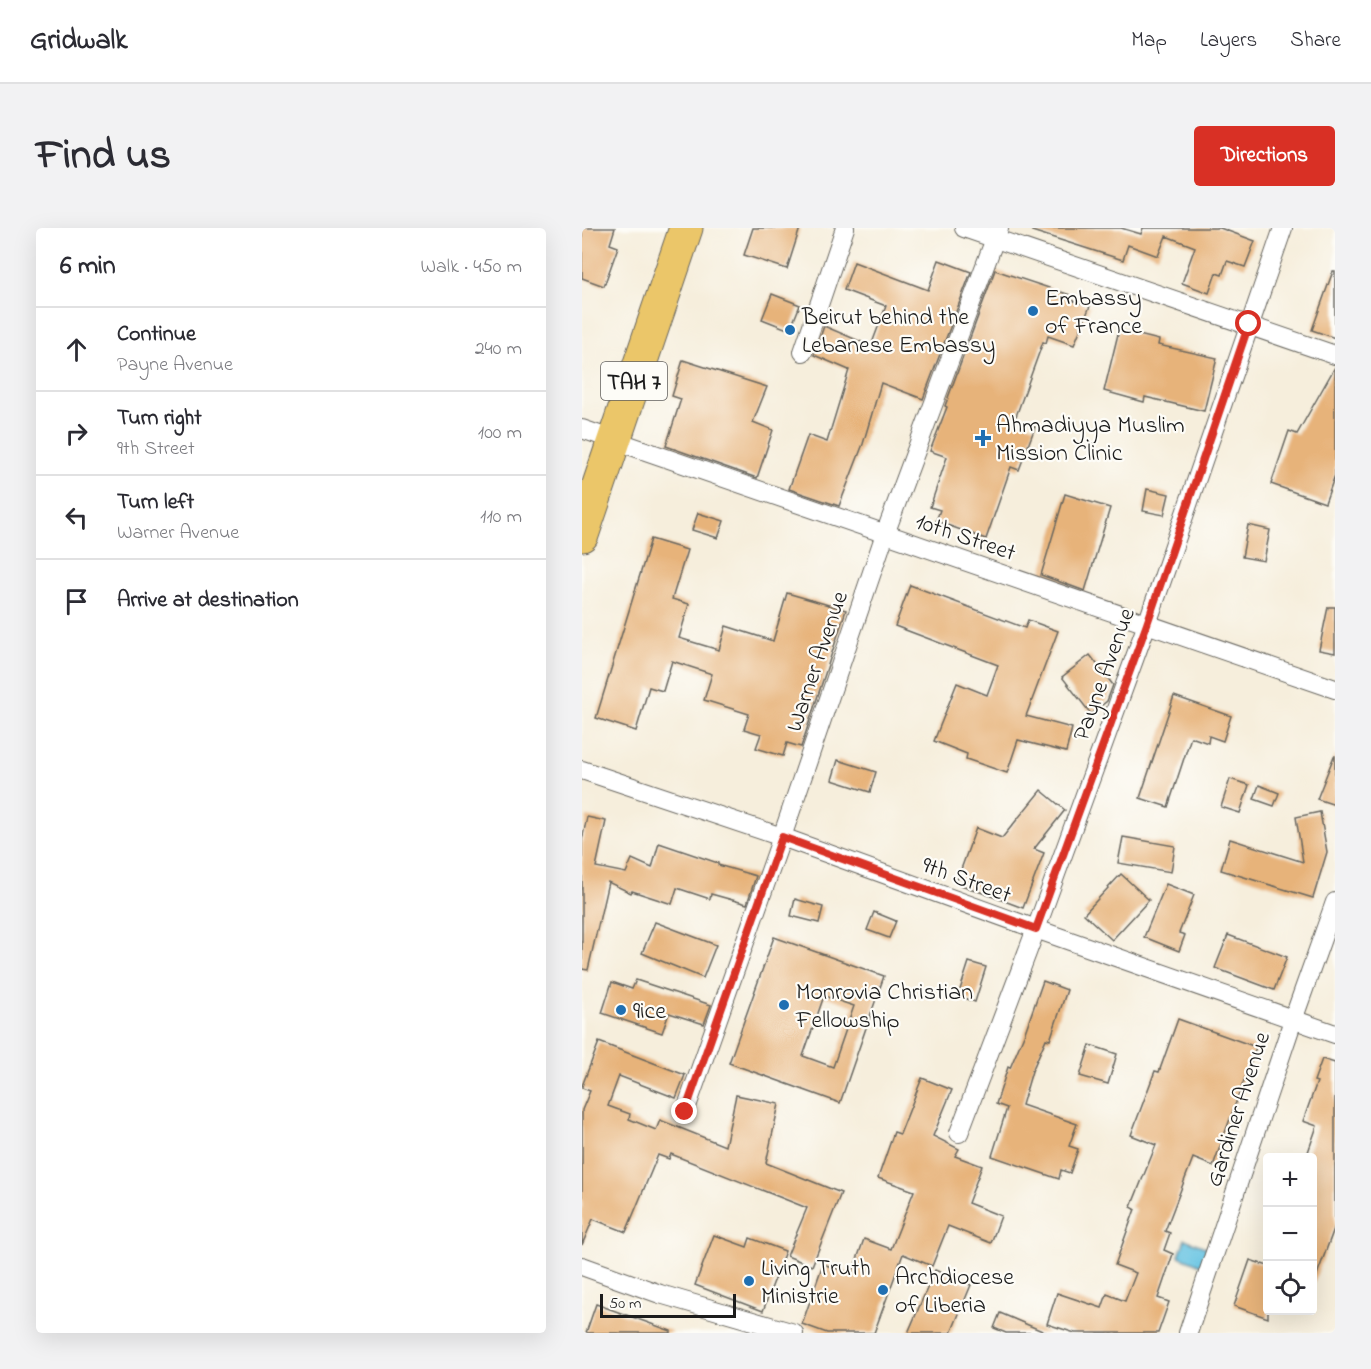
<!DOCTYPE html>
<meta charset="utf-8">
<style>
body{margin:0;font-family:"Indie Flower",sans-serif;background:#f2f2f3;color:#2b2b33}
.controls{position:absolute;right:18px;bottom:18px;display:grid;overflow:hidden;border-radius:6px;box-shadow:0 6px 24px #0002}
.controls button{width:54px;height:54px;display:grid;place-items:center;padding:0;border:0;border-bottom:2px solid #e1e1e2;background:#fff;color:#2b2b33;font:30px sans-serif}
.scale{position:absolute;left:18px;bottom:15px;width:136px;box-sizing:border-box;padding-left:6px;border:3px solid #1c1c1c;border-top:0;font-size:16px;line-height:21px;white-space:nowrap;color:#1c1c1c;-webkit-text-stroke:4px #fdfcf7;paint-order:stroke}
.stop{position:absolute;width:18px;height:18px;margin:-14px;border:4px solid #d93025;border-radius:50%;background:#fff}
.stop.end{background:#d93025;border-color:#fff;box-shadow:0 2px 6px #0008}
.list{margin:0;padding:0;list-style:none}
h2{display:flex;justify-content:space-between;align-items:center;height:78px;margin:0;padding:0 24px;font-size:26px}
h2 small{font-size:20px;font-weight:400;color:#7c7c81}
.list li{display:grid;grid-template-columns:39px 1fr auto;gap:18px;align-items:center;box-sizing:border-box;height:84px;padding:0 24px;border-top:2px solid #e1e1e2}
.list b{display:block;font-size:22px;white-space:nowrap}
.list p{margin:0;font-size:20px;white-space:nowrap;color:#7c7c81}
.list em{font-size:20px;font-style:normal;color:#7c7c81}
.icon{flex:none;width:33px;height:33px;fill:none;stroke:currentColor;stroke-width:2;stroke-linecap:round;stroke-linejoin:round}
.map{position:relative;flex:none;width:753px;height:1105px;overflow:hidden;border-radius:6px}
header{display:flex;align-items:center;gap:36px;box-sizing:border-box;height:84px;padding:0 30px;background:#fff;border-bottom:2px solid #e1e1e2}
header strong{font-size:28px}
nav{display:flex;gap:33px;margin-inline-start:auto;font-size:21px}
.intro{display:flex;align-items:center;justify-content:space-between;box-sizing:border-box;height:144px;padding:0 36px}
h1{margin:0;font-size:42px}
.button{padding:15px 27px;border-radius:6px;background:#d93025;color:#fff;font-size:21px;font-weight:700}
main{display:flex;gap:36px;padding:0 36px}
aside{flex:1;background:#fff;border-radius:6px;box-shadow:0 6px 24px #0002}
.map>svg:first-child{display:block}
.water{fill:#64c2e2;stroke:#406f7f;stroke-width:1.5}
.building{fill:#e7b37a;fill-rule:evenodd}
.lines{fill:none;stroke-linecap:round;stroke-linejoin:round}
.street-casing{stroke:#68665f;stroke-width:20}
.highway-casing{stroke:#68665f;stroke-width:35}
.street{stroke:#fff;stroke-width:18}
.highway{stroke:#ebc669;stroke-width:33}
.route{stroke:#d93025;stroke-width:8}
.poi-dot{fill:#1f6fb2;stroke:#fdfcf7;stroke-width:2}
.labels{text-anchor:middle;stroke-width:4.5;stroke-linejoin:round;paint-order:stroke}
.shield{fill:#fdfcf7;stroke:#605f5e;stroke-width:1.5}
.shield-label{font-size:22px;font-weight:bold;fill:#1c1c1c}
.poi-label{font-size:24px;fill:#1c1c1c;stroke:#fdfcf7;text-anchor:start}
.street-label{font-size:24px;fill:#1c1c1c;stroke:#fdfcf7}
</style>
<header>
<strong>Gridwalk</strong>
<nav><a>Map</a><a>Layers</a><a>Share</a></nav>
</header>
<div class="intro"><h1>Find us</h1><a class="button">Directions</a></div>
<main>
<aside>
<h2>6 min<small>Walk · 450 m</small></h2>
<ul class="list">
<li><svg class="icon" aria-label="ahead" viewBox="0 0 24 24"><path d="M12 20V5M6 11l6-6 6 6"/></svg><div><b>Continue</b><p>Payne Avenue</p></div><em>240 m</em></li>
<li><svg class="icon" aria-label="right" viewBox="0 0 24 24"><path d="M7 20v-9h11M14 6l5 5-5 5"/></svg><div><b>Turn right</b><p>9th Street</p></div><em>100 m</em></li>
<li><svg class="icon" aria-label="left" viewBox="0 0 24 24"><path d="M17 20v-9H6M10 6l-5 5 5 5"/></svg><div><b>Turn left</b><p>Warner Avenue</p></div><em>110 m</em></li>
<li><svg class="icon" aria-label="arrive" viewBox="0 0 24 24"><path d="M6 21V4h12l-3 4 3 4H6"/></svg><div><b>Arrive at destination</b></div></li>
</ul>
</aside>
<div class="map">
<svg width="753" height="1105" viewBox="0 0 753 1105">
<rect width="100%" height="100%" fill="#fdfcf7"/>
<filter id="ink" filterUnits="userSpaceOnUse"><feTurbulence type="fractalNoise" baseFrequency=".0167" numOctaves="2"/><feDisplacementMap in="SourceGraphic" scale="12" xChannelSelector="R" yChannelSelector="G"/><feConvolveMatrix kernelMatrix="1 2 1 2 8 2 1 2 1" color-interpolation-filters="sRGB"/></filter>
<filter id="wash" filterUnits="userSpaceOnUse"><feTurbulence type="fractalNoise" baseFrequency=".008" numOctaves="4" result="noise"/><feDisplacementMap in="SourceGraphic" scale="24" xChannelSelector="R" yChannelSelector="G"/><feGaussianBlur stdDeviation="1.35" result="paint"/><feColorMatrix in="noise" values="0 0 0 0 0 0 0 0 0 0 0 0 0 0 0 0 0 1.4 0 .05"/><feComposite in="paint" operator="in"/></filter>
<g filter="url(#wash)">
<rect width="100%" height="100%" fill="#f6eedc"/>
<polygon class="water" points="603,1011 625,1020 619,1037 597,1028"/>
<g id="blocks">
<g class="building">
<polygon points="0,0 33,0 28,16 36,19 22,58 0,50"/>
<polygon points="171,0 218,0 205,41 162,27"/>
<polygon points="451,0 539,0 559,6 561,0 638,0 673,13 663,39 645,33 640,47 634,45 627,65 600,55 613,19 584,8 576,28 546,17 541,32 450,3"/>
<polygon points="357,32 389,44 341,171 299,155 281,216 257,278 207,261 226,207 245,214 267,142 232,127 242,98 289,118 304,78 262,62 272,34 346,62"/>
<polygon points="413,42 488,67 486,71 508,78 492,117 466,108 464,115 461,114 433,191 453,199 437,242 429,239 404,311 354,293 358,282 348,279 365,229 348,223 365,179 363,178"/>
<polygon points="751,43 753,43 753,110 730,102"/>
<polygon points="190,66 218,77 208,102 180,91"/>
<polygon points="537,102 577,112 576,117 635,130 622,183 563,169 562,174 522,163"/>
<polygon points="101,132 185,159 171,194 191,202 175,250 84,218 99,171 90,168"/>
<polygon points="753,139 753,247 743,275 689,256 707,203 715,206"/>
<polygon points="565,261 587,266 582,287 561,283"/>
<polygon points="483,266 528,280 503,363 459,347"/>
<polygon points="116,285 142,293 136,310 110,302"/>
<polygon points="666,297 688,302 682,333 660,329"/>
<polygon points="69,311 105,322 90,371 107,376 97,410 137,422 144,398 191,413 205,365 264,382 219,519 205,515 201,528 174,520 179,506 162,501 167,486 122,472 130,446 90,433 81,463 67,459 54,503 14,490"/>
<polygon points="328,357 443,400 446,392 476,403 444,488 490,500 484,524 436,512 425,545 384,531 385,526 352,513 375,455 405,467 416,437 313,398"/>
<polygon points="746,379 753,379 753,425 737,422"/>
<polygon points="508,427 531,457 525,473 509,486 480,449"/>
<polygon points="592,468 649,488 641,513 627,508 626,515 609,509 586,579 558,570"/>
<polygon points="752,528 753,528 753,577 735,571"/>
<polygon points="256,532 294,544 288,564 250,552"/>
<polygon points="648,551 667,557 658,585 639,579"/>
<polygon points="677,557 697,565 692,578 672,571"/>
<polygon points="459,562 483,582 452,621 462,625 441,680 374,655 394,600 420,610"/>
<polygon points="738,584 745,624 731,670 639,642 648,611 721,634 714,589"/>
<polygon points="5,589 24,593 14,639 44,645 50,631 70,640 77,615 136,635 136,637 174,648 165,676 129,666 128,671 95,660 90,676 50,663 49,665 26,654 6,742 0,741 0,612"/>
<polygon points="541,609 593,618 589,644 536,635"/>
<polygon points="539,646 567,672 530,712 502,686"/>
<polygon points="584,656 612,667 597,705 603,707 597,723 562,709"/>
<polygon points="213,671 241,679 237,695 209,688"/>
<polygon points="292,684 314,693 307,710 285,702"/>
<polygon points="73,694 134,717 121,750 60,725"/>
<polygon points="646,707 705,729 692,762 633,740"/>
<path d="M192,709l110,39 -44,127 -111,-40zM242,768l30,10 -21,61 -30,-11z"/>
<polygon points="387,734 404,739 393,774 376,768"/>
<polygon points="54,752 129,777 122,796 87,785 80,805 20,785 30,754 50,761"/>
<polygon points="461,753 485,762 468,812 464,811 450,843 440,877 495,896 487,918 496,921 488,945 479,942 477,951 410,928 425,880 414,876 426,839 428,840 442,807"/>
<polygon points="596,791 674,819 631,938 611,930 583,1003 588,1005 582,1022 591,1026 576,1070 587,1074 576,1105 493,1105 465,1096 475,1065 520,1080 525,1066 543,1073 554,1045 533,1037 553,981 549,979 574,917 549,907 573,843 577,844"/>
<polygon points="17,814 103,847 94,870 37,848 26,878 48,886 47,891 74,902 78,892 143,918 154,867 197,876 184,935 259,965 230,1038 205,1028 225,980 89,926 87,931 76,927 44,1004 11,991 0,1017 0,882 8,863 0,860 0,858"/>
<polygon points="508,817 535,826 526,856 498,848"/>
<polygon points="740,831 753,835 753,998 732,1055 730,1055 730,930 724,930 735,898 721,893 735,854 732,853"/>
<polygon points="340,850 370,862 351,908 377,921 373,928 400,938 386,975 419,988 409,1015 366,998 350,1038 321,1026 292,1105 245,1105 220,1096 241,1036 270,1046 282,1011 309,1021 332,963 296,950 312,904 318,906"/>
<polygon points="132,1007 165,1019 168,1010 203,1023 181,1083 113,1057"/>
<polygon points="668,1032 686,1038 686,1090 652,1078"/>
<polygon points="353,1042 389,1057 369,1105 326,1105"/>
<polygon points="14,1076 89,1103 89,1105 4,1105"/>
<polygon points="418,1085 465,1105 424,1105 412,1100"/>
</g>
</g>
</g>
<g filter="url(#ink)">
<use href="#blocks" fill-opacity="0" stroke="#68665f" stroke-width="1.5"/>
<g class="lines">
<defs>
<g id="street">
<polyline points="382,0 753,127"/>
<polyline points="221,124 263,0"/>
<polyline points="0,201 753,461"/>
<polyline points="0,542 200,609 454,701 753,806"/>
<polyline points="103,884 200,609 303,306 417,0"/>
<polyline points="377,905 454,701 565,396 701,0"/>
<polyline points="0,1038 78,1066 212,1105"/>
<polyline points="606,1105 711,792 753,674"/>
</g>
<polyline id="highway" points="0,307 104,0"/>
</defs>
<use href="#street" class="street-casing"/>
<use href="#highway" class="highway-casing"/>
<use href="#street" class="street"/>
<use href="#highway" class="highway"/>
</g>
</g>
<g class="lines" filter="url(#ink)">
<polyline class="route" points="103,884 200,609 454,701 565,396 667,96"/>
</g>
<g class="poi-dot">
<circle cx="451" cy="83" r="6"/>
<circle cx="208" cy="102" r="6"/>
<path d="M398 201h6v6h6v6h-6v6h-6v-6h-6v-6h6z"/>
<circle cx="202" cy="777" r="6"/>
<circle cx="39" cy="782" r="6"/>
<circle cx="167" cy="1053" r="6"/>
<circle cx="301" cy="1062" r="6"/>
</g>
<g class="labels">
<rect class="shield" x="19" y="134" width="66" height="38" rx="4.5"/>
<g class="shield-label">
<text x="52" y="161">TAH 7</text>
</g>
<g class="poi-label">
<text x="463" y="77">Embassy<tspan x="463" dy="28">of France</tspan></text>
<text x="220" y="96">Beirut behind the<tspan x="220" dy="28">Lebanese Embassy</tspan></text>
<text x="414" y="204">Ahmadiyya Muslim<tspan x="414" dy="28">Mission Clinic</tspan></text>
<text x="214" y="771">Monrovia Christian<tspan x="214" dy="28">Fellowship</tspan></text>
<text x="51" y="790">9ice</text>
<text x="179" y="1047">Living Truth<tspan x="179" dy="28">Ministrie</tspan></text>
<text x="313" y="1056">Archdiocese<tspan x="313" dy="28">of Liberia</tspan></text>
</g>
<g class="street-label">
<text transform="translate(384 308) rotate(19)" y="8">10th Street</text>
<text transform="translate(234 433) rotate(-71)" y="8">Warner Avenue</text>
<text transform="translate(521 446) rotate(-70)" y="8">Payne Avenue</text>
<text transform="translate(385 651) rotate(20)" y="8">9th Street</text>
<text transform="translate(655 881) rotate(-72)" y="8">Gardiner Avenue</text>
</g>
</g>
</svg>
<div class="controls">
<button>+</button>
<button>−</button>
<button><svg class="icon" aria-label="locate" viewBox="0 0 24 24"><circle cx="12" cy="12" r="6"/><path d="M12 2v4M12 18v4M2 12h4M18 12h4"/></svg></button>
</div>
<div class="scale">50 m</div>
<div class="stop" style="left:667px;top:96px"></div>
<div class="stop end" style="left:103px;top:884px"></div>
</div>
</main>
